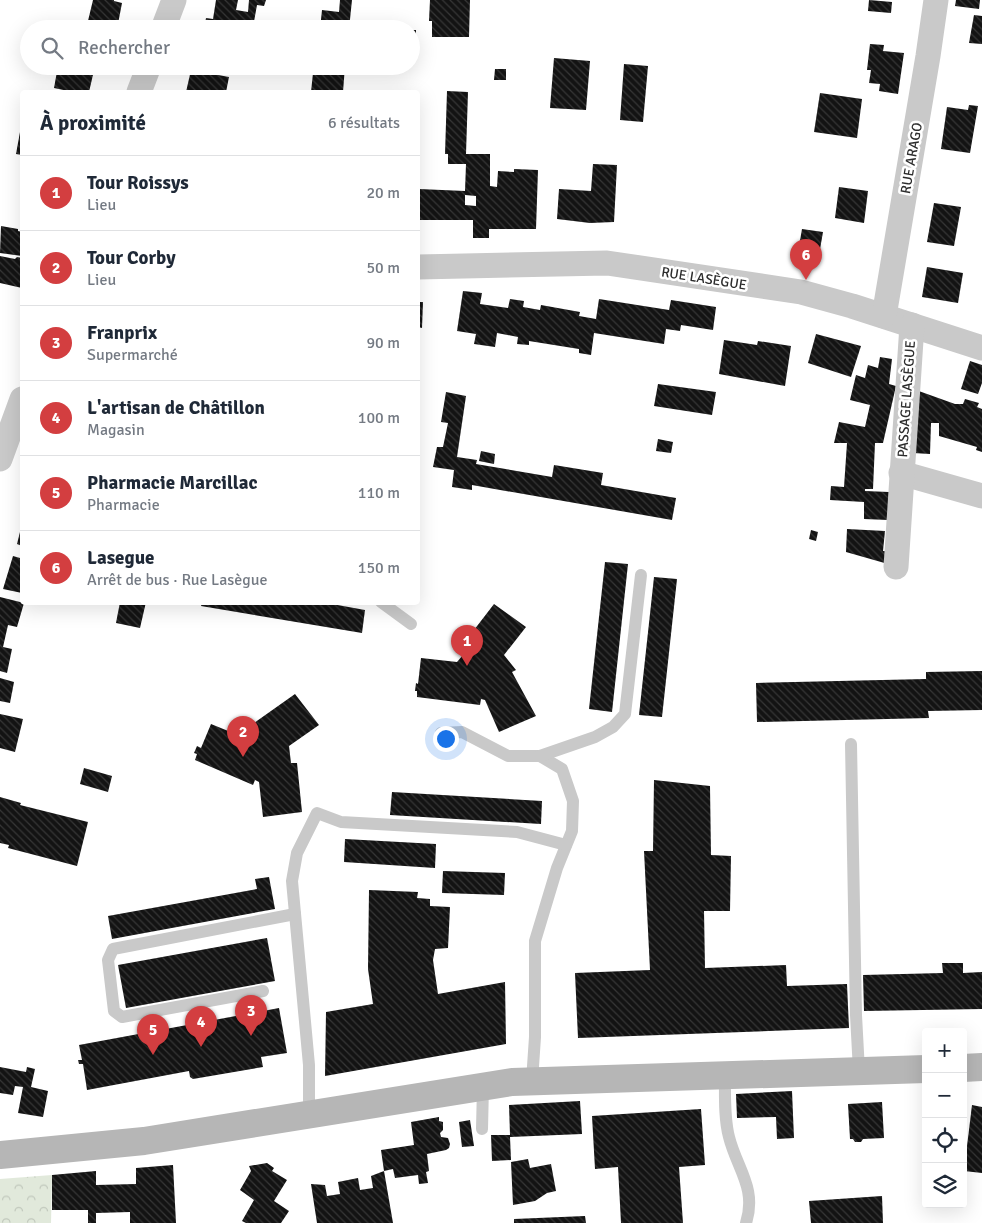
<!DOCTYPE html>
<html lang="fr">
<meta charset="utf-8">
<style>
body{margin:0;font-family:Signika,sans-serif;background:#f2f2f3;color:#1f2937}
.controls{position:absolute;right:15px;bottom:15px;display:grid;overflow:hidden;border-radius:5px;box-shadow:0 5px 20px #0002}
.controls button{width:45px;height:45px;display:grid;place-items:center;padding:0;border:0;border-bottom:1px solid #e0e1e3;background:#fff;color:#1f2937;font:25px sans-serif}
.you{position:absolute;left:445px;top:738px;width:18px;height:18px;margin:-12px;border:4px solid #fff;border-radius:50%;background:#1a73e8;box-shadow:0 0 0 8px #1a73e833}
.badge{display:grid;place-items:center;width:32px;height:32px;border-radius:50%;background:#d33e40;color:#fff;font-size:16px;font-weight:700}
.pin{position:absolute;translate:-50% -41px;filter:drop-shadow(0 1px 2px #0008)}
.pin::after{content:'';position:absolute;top:26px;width:18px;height:15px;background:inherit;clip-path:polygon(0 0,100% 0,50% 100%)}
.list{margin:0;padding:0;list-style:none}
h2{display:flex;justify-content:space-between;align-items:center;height:65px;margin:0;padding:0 20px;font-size:21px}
h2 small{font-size:16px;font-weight:400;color:#747a83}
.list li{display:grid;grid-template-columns:32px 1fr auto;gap:15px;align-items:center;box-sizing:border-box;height:75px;padding:0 20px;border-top:1px solid #e0e1e3}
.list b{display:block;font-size:19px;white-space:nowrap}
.list p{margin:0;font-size:16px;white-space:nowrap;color:#747a83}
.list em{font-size:16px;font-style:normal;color:#747a83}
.icon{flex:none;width:28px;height:28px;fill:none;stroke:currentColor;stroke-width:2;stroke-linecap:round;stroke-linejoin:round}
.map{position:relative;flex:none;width:982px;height:1223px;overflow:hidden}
.search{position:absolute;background:#fff;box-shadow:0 5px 20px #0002;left:20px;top:20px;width:400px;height:55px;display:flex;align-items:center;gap:12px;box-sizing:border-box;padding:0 18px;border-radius:28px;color:#747a83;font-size:19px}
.panel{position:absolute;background:#fff;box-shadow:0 5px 20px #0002;left:20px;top:90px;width:400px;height:515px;border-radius:5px}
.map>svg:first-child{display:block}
.forest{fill:url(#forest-crowns)}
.building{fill:url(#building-back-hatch);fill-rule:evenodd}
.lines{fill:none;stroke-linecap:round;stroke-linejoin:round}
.lane{stroke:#c9c9c9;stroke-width:12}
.street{stroke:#c9c9c9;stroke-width:25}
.secondary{stroke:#b6b6b6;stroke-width:28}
.labels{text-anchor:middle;stroke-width:5;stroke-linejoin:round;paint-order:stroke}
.street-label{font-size:14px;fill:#2c2c2c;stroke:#fff}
</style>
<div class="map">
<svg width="982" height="1223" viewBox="0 0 982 1223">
<defs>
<pattern id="forest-crowns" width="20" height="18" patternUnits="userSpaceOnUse" patternTransform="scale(1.25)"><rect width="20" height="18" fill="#e1e9db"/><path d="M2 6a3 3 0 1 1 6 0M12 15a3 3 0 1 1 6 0" fill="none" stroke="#c1c8bc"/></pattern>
<pattern id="building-back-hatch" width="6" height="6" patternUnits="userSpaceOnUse" patternTransform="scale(1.25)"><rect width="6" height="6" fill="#131313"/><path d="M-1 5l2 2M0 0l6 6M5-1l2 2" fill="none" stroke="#363636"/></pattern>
</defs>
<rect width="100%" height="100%" fill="#fff"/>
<polygon class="forest" points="52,1175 51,1223 0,1223 0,1179"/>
<g class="building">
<polygon points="93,0 114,0 114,1 122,3 117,29 104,29 87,25"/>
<polygon points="216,0 238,0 236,10 248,12 249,0 266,0 264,6 257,5 253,27 242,25 241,29 204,29 206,18 213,19"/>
<polygon points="340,0 352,0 349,29 320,29 322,10 339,12"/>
<polygon points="430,0 470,0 469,37 432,37 432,21 429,21"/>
<polygon points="869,0 892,2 891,13 868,11"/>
<polygon points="956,0 980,0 979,9 955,6"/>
<polygon points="974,15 982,16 982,44 969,43"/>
<rect x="411" y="30" width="5" height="8"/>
<polygon points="870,44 884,45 883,51 904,53 898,94 879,91 880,84 869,83 871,70 867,70"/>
<polygon points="554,58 590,61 586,110 550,108"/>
<polygon points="624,64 648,66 643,122 620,120"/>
<polygon points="58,66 95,66 89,92 73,92 54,88"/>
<polygon points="338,66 345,66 343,92 311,92 313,73 337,75"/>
<polygon points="495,69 506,69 506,80 494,80"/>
<polygon points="191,70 229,77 226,92 186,92"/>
<path d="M447,91l21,1 -2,62h24v32l7,1 1,-16 16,1v-3l24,1 -2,59h-47v9h-16v-18h-55l1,-31 46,2 1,-27h-18v-10h-3zM465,195l11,1v10l-11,-1z"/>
<polygon points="820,93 862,99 857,138 814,132"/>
<polygon points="969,105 978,106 970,153 941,149 947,107 968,110"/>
<polygon points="20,132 22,132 22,155 16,154"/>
<polygon points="593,164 617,165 614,222 590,223 557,219 559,189 591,191"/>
<polygon points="839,187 868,191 864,223 835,218"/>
<polygon points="934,203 961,207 954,246 927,242"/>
<polygon points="1,226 18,229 18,231 22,232 22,256 0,253"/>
<polygon points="802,229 823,232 819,255 798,252"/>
<polygon points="0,256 15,259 17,257 22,258 22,288 0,283"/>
<polygon points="927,267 963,273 958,303 922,297"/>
<polygon points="463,291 482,293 480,304 508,308 510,299 524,301 523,307 540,310 541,305 580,312 579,316 596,319 599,299 669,310 671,300 716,307 713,330 681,325 680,331 666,329 664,344 594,333 591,355 579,353 579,349 529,341 529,345 517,344 518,337 497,333 495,347 474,344 476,334 457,331"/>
<polygon points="418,302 423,302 422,328 418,327"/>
<polygon points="816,334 861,346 851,377 808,363"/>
<polygon points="724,340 757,345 758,341 791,346 785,386 719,374"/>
<polygon points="880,357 892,359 889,384 896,386 883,443 875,443 873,489 865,489 865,491 889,492 888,520 864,519 864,502 830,500 831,486 844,487 847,443 834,443 839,422 865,427 870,405 850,400 856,375 865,378 868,365 878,368"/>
<polygon points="970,361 982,365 982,383 978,394 961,389"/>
<polygon points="658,384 716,392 712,415 654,406"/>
<polygon points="916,390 955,404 963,404 965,399 979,403 977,407 982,409 982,452 976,450 977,447 939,436 939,423 931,423 930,454 913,453"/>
<polygon points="446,392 466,396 457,457 477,460 476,464 552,477 554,465 603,473 601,485 676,498 672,520 472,485 472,490 452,487 454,470 433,467 437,447 443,447 448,423 441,422"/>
<polygon points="658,439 673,442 671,453 656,451"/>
<polygon points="481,451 495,454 494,464 479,461"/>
<polygon points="22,524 22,546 17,544"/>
<polygon points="847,529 885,531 883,551 895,552 895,566 846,552"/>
<polygon points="811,530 818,532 816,541 809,539"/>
<polygon points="21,555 22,555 22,593 3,589 13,556 20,558"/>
<polygon points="605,562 628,564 612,712 589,709"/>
<polygon points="654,577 677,579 662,717 639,715"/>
<polygon points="0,597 24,603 17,627 8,625 3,647 12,649 7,673 0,671"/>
<polygon points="120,602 146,602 140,628 116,623"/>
<polygon points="202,602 321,602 365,610 362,633 201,606"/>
<polygon points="494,604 526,627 504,655 516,670 512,672 536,716 499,732 485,700 481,699 480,705 417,697 417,691 415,691 416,683 418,684 421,658 457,662 469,648 464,643"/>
<polygon points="982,671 982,710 928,711 929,718 757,722 756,683 926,679 926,672"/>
<polygon points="0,678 14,682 10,703 0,701"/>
<polygon points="295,694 319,725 289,746 291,763 297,763 302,812 263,817 259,782 255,780 253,785 195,760 197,754 194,753 197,746 201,748 211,724 243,737 257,727 254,723"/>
<polygon points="0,714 23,719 15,752 0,748"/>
<polygon points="84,768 112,776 108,792 80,784"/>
<polygon points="654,780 710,786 711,855 731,856 730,911 704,911 705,968 786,965 787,986 847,984 849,1028 578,1038 575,973 650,970 644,851 653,851"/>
<polygon points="392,792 542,801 541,824 390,815"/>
<polygon points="0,797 21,803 20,805 88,822 77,866 8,848 9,845 0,843"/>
<polygon points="345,839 436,844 435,868 344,862"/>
<polygon points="443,871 505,873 504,895 442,893"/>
<polygon points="269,877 275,909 112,939 108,916 257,889 255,879"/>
<polygon points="369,890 418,892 417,898 430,899 430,906 450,907 448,948 435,949 433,960 438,994 505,982 506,1044 325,1076 326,1012 373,1004 368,969"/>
<polygon points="267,938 275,981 126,1008 118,965"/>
<polygon points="942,963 963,963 963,973 982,972 982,1009 864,1011 863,975 943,973"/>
<polygon points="279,1008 287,1053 261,1057 263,1067 193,1079 190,1077 189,1071 87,1090 83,1064 79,1064 78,1060 82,1060 79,1045"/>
<polygon points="0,1067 26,1072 27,1067 35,1069 31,1087 48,1091 43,1117 18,1113 23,1087 15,1086 13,1095 0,1093"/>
<polygon points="792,1091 794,1138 777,1139 776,1117 737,1118 736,1094"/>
<polygon points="580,1101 582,1134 510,1137 511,1160 492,1161 491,1135 510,1135 509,1105"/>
<polygon points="882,1102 884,1138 863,1139 861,1142 855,1142 853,1139 850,1139 848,1104"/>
<polygon points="972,1105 982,1107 982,1173 964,1171"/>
<polygon points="701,1109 705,1165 679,1167 683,1223 621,1223 618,1167 595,1169 592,1116"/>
<polygon points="439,1117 439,1121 443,1122 443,1130 440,1133 441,1137 448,1138 450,1144 449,1148 446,1150 427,1154 429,1171 426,1172 428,1183 419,1184 418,1175 395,1178 393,1169 384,1171 381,1150 414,1145 411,1122"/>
<polygon points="470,1120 474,1146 462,1147 459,1122"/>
<polygon points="528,1159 530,1168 551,1164 556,1191 547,1193 535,1201 513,1205 511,1162"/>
<polygon points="267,1163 274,1168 272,1171 287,1180 274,1201 289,1211 281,1223 246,1223 242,1221 254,1200 240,1190 251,1171 249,1166"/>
<polygon points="173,1165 176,1223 130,1223 130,1212 96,1213 96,1223 88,1223 88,1210 52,1210 52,1175 96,1171 96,1185 136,1184 136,1168"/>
<polygon points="384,1171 393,1223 317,1223 311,1184 325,1185 327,1196 340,1194 338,1182 358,1178 360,1190 373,1188 371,1176"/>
<polygon points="882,1196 883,1223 811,1223 809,1201"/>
<polygon points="585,1216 586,1223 514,1223 514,1219"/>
</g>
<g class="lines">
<g class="lane">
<polyline points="381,602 411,624"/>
<polyline points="441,733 462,732 508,756 540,756 562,769 573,801 572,831 557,868 535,941 535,1037 532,1081"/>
<polyline points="851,744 856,1015 859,1071"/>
<polyline points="540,756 595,737 613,727 625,714 641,575"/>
<polyline points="263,991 122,1017 114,1011 108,960 113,949 295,914"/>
<path d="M725,1075c0,20 -1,43 4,62 8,32 28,51 17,86"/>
<polyline points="309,1114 309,1065 292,881 297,853 317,813 341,822 517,832 566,845"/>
<polyline points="482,1129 483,1086"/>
</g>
<g class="street">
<polyline points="163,29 174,0"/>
<polyline points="139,92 149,66"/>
<polyline points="418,267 607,263 801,292 852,306 982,348"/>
<polyline points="884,316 928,56 936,0"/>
<polyline points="0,459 22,399"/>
<polyline points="901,473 982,496"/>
<polyline points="896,567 912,325"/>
</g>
<g class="secondary">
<polyline points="963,1068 982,1067"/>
<polyline points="0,1155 144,1141 512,1082 926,1069"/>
</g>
</g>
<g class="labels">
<g class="street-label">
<text transform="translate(911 158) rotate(-80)" y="5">RUE ARAGO</text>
<text transform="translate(704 278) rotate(9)" y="5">RUE LASÈGUE</text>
<text transform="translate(906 399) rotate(-86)" y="5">PASSAGE LASÈGUE</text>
</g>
</g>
</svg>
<div class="controls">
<button>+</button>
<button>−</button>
<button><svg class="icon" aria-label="locate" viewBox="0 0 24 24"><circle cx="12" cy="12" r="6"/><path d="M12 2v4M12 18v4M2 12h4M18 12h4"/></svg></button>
<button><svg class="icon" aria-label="layers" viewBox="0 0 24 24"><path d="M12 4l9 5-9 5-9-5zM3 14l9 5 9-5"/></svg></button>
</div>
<div class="you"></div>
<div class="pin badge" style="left:467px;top:666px">1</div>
<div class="pin badge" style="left:243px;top:757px">2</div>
<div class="pin badge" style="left:251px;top:1036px">3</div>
<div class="pin badge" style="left:201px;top:1047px">4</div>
<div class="pin badge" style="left:153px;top:1055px">5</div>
<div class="pin badge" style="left:806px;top:280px">6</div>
<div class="search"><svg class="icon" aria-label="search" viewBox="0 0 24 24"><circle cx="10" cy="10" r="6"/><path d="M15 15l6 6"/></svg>Rechercher</div>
<section class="panel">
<h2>À proximité<small>6 résultats</small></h2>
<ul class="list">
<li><span class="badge">1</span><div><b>Tour Roissys</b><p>Lieu</p></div><em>20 m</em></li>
<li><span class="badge">2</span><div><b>Tour Corby</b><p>Lieu</p></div><em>50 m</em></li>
<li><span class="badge">3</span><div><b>Franprix</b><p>Supermarché</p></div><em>90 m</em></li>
<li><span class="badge">4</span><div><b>L'artisan de Châtillon</b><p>Magasin</p></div><em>100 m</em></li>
<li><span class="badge">5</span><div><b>Pharmacie Marcillac</b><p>Pharmacie</p></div><em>110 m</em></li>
<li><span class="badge">6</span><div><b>Lasegue</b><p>Arrêt de bus · Rue Lasègue</p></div><em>150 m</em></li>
</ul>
</section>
</div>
